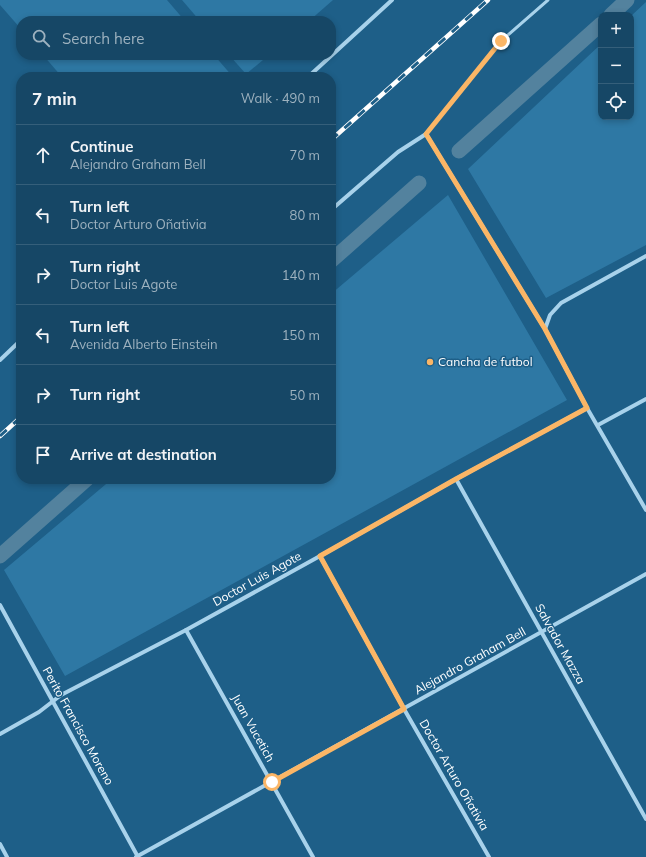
<!DOCTYPE html>
<meta charset="utf-8">
<style>
body{margin:0;font-family:Mulish,sans-serif;background:#1f4e6c;color:#f1f3f6}
.controls{position:absolute;right:12px;top:12px;display:grid;overflow:hidden;border-radius:8px;box-shadow:0 2px 6px #0003}
.controls button{width:36px;height:36px;display:grid;place-items:center;padding:0;border:0;border-bottom:1px solid #355f7a;background:#164766;color:#f1f3f6;font:20px sans-serif}
.stop{position:absolute;width:12px;height:12px;margin:-9px;border:3px solid #fbb666;border-radius:50%;background:#fff}
.stop.end{background:#fbb666;border-color:#fff;box-shadow:0 1px 4px #0008}
.list{margin:0;padding:0;list-style:none}
h2{display:flex;justify-content:space-between;align-items:center;height:52px;margin:0;padding:0 16px;font-size:17px}
h2 small{font-size:13px;font-weight:400;color:#9eb2bf}
.list li{display:grid;grid-template-columns:26px 1fr auto;gap:12px;align-items:center;box-sizing:border-box;height:60px;padding:0 16px;border-top:1px solid #355f7a}
.list b{display:block;font-size:15px;white-space:nowrap}
.list p{margin:0;font-size:13px;white-space:nowrap;color:#9eb2bf}
.list em{font-size:13px;font-style:normal;color:#9eb2bf}
.icon{flex:none;width:22px;height:22px;fill:none;stroke:currentColor;stroke-width:2;stroke-linecap:round;stroke-linejoin:round}
.map{position:relative;flex:none;width:646px;height:857px;overflow:hidden}
.search{position:absolute;background:#164766;box-shadow:0 2px 6px #0003;left:16px;top:16px;width:320px;height:44px;display:flex;align-items:center;gap:10px;box-sizing:border-box;padding:0 14px;border-radius:16px;color:#9eb2bf;font-size:15px}
.panel{position:absolute;background:#164766;box-shadow:0 2px 6px #0003;left:16px;top:72px;width:320px;height:412px;border-radius:16px}
.map>svg:first-child{display:block}
.green{fill:#2e78a4}
.lines{fill:none;stroke-linecap:round;stroke-linejoin:round}
.canal{stroke:#53829e;stroke-width:15}
.service{stroke:#a8d2eb;stroke-width:3}
.minor{stroke:#a8d2eb;stroke-width:4}
.rail-casing{stroke:#fff;stroke-width:4.5}
.rail{stroke:#1e5f88;stroke-width:3;stroke-dasharray:9;stroke-linecap:butt}
.route{stroke:#fbb666;stroke-width:5}
.poi-dot{fill:#fbb666;stroke:#1e5f88;stroke-width:1.5}
.labels{text-anchor:middle;stroke-width:3;stroke-linejoin:round;paint-order:stroke}
.poi-label{font-size:12px;fill:#fff;stroke:#1e5f88;text-anchor:start}
.street-label{font-size:12px;fill:#fff;stroke:#1e5f88}
</style>
<div class="map">
<svg width="646" height="857" viewBox="0 0 646 857">
<rect width="100%" height="100%" fill="#1e5f88"/>
<g class="green">
<polygon points="0,0 167,0 185,21 21,21 21,29 0,5"/>
<polygon points="182,0 333,0 309,21 200,21"/>
<polygon points="646,2 646,245 546,298 468,169 601,44 601,117 631,117 631,16"/>
<polygon points="43,55 214,55 233,77 62,77"/>
<polygon points="229,55 269,55 246,74"/>
<polygon points="448,195 567,400 65,676 4,570 112,479 331,479 331,294"/>
</g>
<g class="lines">
<g class="canal">
<polyline points="611,15 627,0"/>
<polyline points="459,151 601,24"/>
<polyline points="331,261 419,183"/>
<polyline points="0,556 87,479"/>
</g>
<polyline class="service" points="426,134 501,41 548,0"/>
<g class="minor">
<polyline points="308,77 392,0"/>
<polyline points="331,210 398,152 426,134 545,329 587,408 646,510"/>
<polyline points="545,329 550,315 561,303 646,256"/>
<polyline points="0,360 21,340"/>
<polyline points="598,425 646,399"/>
<polyline points="456,479 646,819"/>
<polyline points="320,556 404,709 489,857"/>
<polyline points="0,605 138,857"/>
<polyline points="186,630 313,857"/>
<polyline points="0,734 39,712 61,695 186,630 320,556 456,479 587,408"/>
<polyline points="0,844 7,857"/>
<polyline points="136,857 646,574"/>
</g>
<defs>
<g id="rail">
<polyline points="331,140 488,0"/>
<polyline points="0,436 21,417"/>
</g>
</defs>
<use href="#rail" class="rail-casing"/>
<use href="#rail" class="rail"/>
</g>
<g class="lines">
<polyline class="route" points="272,782 404,709 320,556 456,479 587,408 545,329 426,134 501,41"/>
</g>
<circle class="poi-dot" cx="430" cy="362" r="4"/>
<g class="labels">
<g class="poi-label">
<text x="438" y="366">Cancha de futbol</text>
</g>
<g class="street-label">
<text transform="translate(257 579) rotate(-29)" y="4">Doctor Luis Agote</text>
<text transform="translate(560 644) rotate(61)" y="4">Salvador Mazza</text>
<text transform="translate(470 661) rotate(-29)" y="4">Alejandro Graham Bell</text>
<text transform="translate(78 726) rotate(61)" y="4">Perito Francisco Moreno</text>
<text transform="translate(253 728) rotate(61)" y="4">Juan Vucetich</text>
<text transform="translate(454 775) rotate(60)" y="4">Doctor Arturo Oñativia</text>
</g>
</g>
</svg>
<div class="controls">
<button>+</button>
<button>−</button>
<button><svg class="icon" aria-label="locate" viewBox="0 0 24 24"><circle cx="12" cy="12" r="6"/><path d="M12 2v4M12 18v4M2 12h4M18 12h4"/></svg></button>
</div>
<div class="stop" style="left:272px;top:782px"></div>
<div class="stop end" style="left:501px;top:41px"></div>
<div class="search"><svg class="icon" aria-label="search" viewBox="0 0 24 24"><circle cx="10" cy="10" r="6"/><path d="M15 15l6 6"/></svg>Search here</div>
<section class="panel">
<h2>7 min<small>Walk · 490 m</small></h2>
<ul class="list">
<li><svg class="icon" aria-label="ahead" viewBox="0 0 24 24"><path d="M12 20V5M6 11l6-6 6 6"/></svg><div><b>Continue</b><p>Alejandro Graham Bell</p></div><em>70 m</em></li>
<li><svg class="icon" aria-label="left" viewBox="0 0 24 24"><path d="M17 20v-9H6M10 6l-5 5 5 5"/></svg><div><b>Turn left</b><p>Doctor Arturo Oñativia</p></div><em>80 m</em></li>
<li><svg class="icon" aria-label="right" viewBox="0 0 24 24"><path d="M7 20v-9h11M14 6l5 5-5 5"/></svg><div><b>Turn right</b><p>Doctor Luis Agote</p></div><em>140 m</em></li>
<li><svg class="icon" aria-label="left" viewBox="0 0 24 24"><path d="M17 20v-9H6M10 6l-5 5 5 5"/></svg><div><b>Turn left</b><p>Avenida Alberto Einstein</p></div><em>150 m</em></li>
<li><svg class="icon" aria-label="right" viewBox="0 0 24 24"><path d="M7 20v-9h11M14 6l5 5-5 5"/></svg><div><b>Turn right</b></div><em>50 m</em></li>
<li><svg class="icon" aria-label="arrive" viewBox="0 0 24 24"><path d="M6 21V4h12l-3 4 3 4H6"/></svg><div><b>Arrive at destination</b></div></li>
</ul>
</section>
</div>
